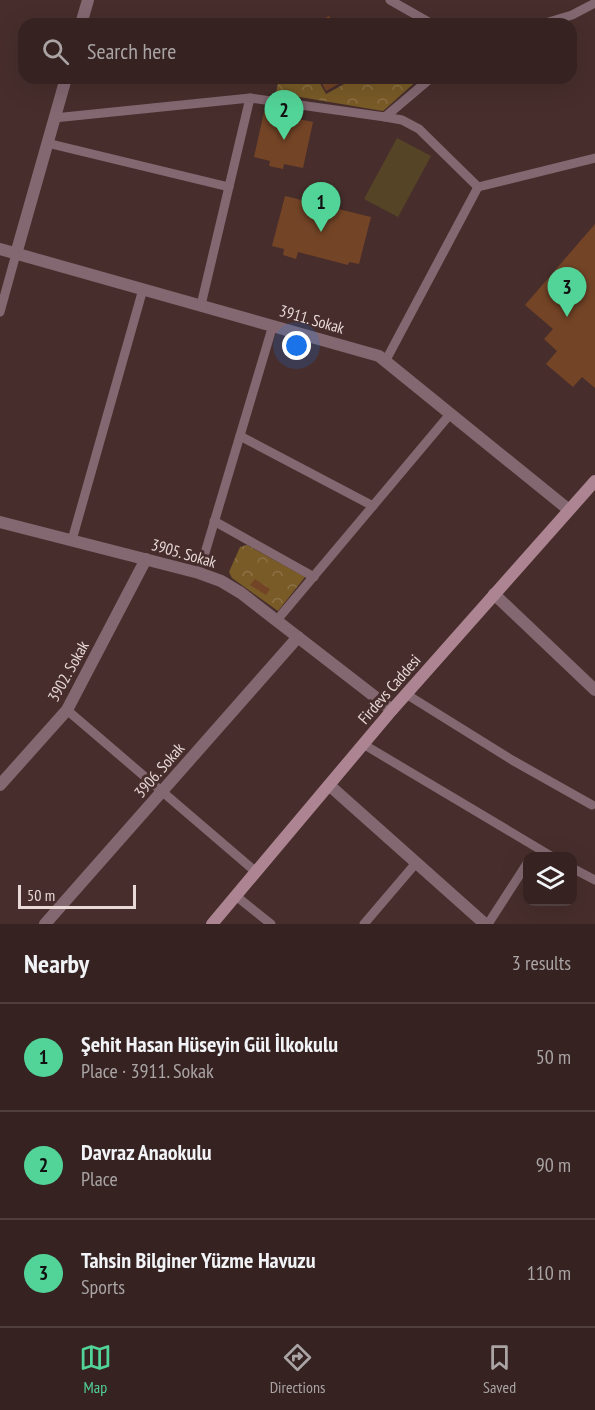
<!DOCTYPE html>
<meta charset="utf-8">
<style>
body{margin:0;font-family:"PT Sans Narrow",sans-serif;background:#402f2e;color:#f1f3f6}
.controls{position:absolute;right:18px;bottom:18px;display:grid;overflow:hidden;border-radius:12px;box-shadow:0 6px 24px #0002}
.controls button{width:54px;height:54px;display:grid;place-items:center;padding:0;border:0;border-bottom:2px solid #4f3f3f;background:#352221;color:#f1f3f6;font:30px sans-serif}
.scale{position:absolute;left:18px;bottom:15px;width:118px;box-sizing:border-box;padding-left:6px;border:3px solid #e8d8d6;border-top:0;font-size:16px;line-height:21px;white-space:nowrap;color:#e8d8d6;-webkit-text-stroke:4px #472e2c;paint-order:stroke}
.you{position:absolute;left:297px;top:346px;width:21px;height:21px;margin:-15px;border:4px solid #fff;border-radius:50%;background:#1a73e8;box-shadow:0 0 0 9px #1a73e833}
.badge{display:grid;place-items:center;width:39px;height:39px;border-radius:50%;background:#52d397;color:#111;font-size:20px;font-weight:700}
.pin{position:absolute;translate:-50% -50px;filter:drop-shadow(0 2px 3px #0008)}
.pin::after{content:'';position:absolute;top:32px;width:21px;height:18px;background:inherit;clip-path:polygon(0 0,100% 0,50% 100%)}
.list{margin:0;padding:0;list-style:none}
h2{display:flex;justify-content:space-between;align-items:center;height:78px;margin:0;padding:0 24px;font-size:26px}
h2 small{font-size:20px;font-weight:400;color:#aaa4a5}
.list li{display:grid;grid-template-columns:39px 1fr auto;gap:18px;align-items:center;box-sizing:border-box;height:108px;padding:0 24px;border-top:2px solid #4f3f3f}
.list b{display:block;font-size:22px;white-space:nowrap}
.list p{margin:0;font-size:20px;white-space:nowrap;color:#aaa4a5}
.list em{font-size:20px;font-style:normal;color:#aaa4a5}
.icon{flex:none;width:33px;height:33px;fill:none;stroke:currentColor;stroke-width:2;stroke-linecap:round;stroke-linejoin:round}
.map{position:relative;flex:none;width:595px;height:924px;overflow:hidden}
.search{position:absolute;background:#352221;box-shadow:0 6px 24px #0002;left:18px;right:18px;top:18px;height:66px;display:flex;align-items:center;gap:15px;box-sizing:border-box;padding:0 21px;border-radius:18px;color:#aaa4a5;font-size:22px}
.sheet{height:402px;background:#352221}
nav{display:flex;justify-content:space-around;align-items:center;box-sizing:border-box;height:84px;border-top:2px solid #4f3f3f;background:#352221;font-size:16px;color:#aaa4a5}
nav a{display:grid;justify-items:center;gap:3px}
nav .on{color:#52d397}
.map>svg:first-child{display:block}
.forest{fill:url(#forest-crowns)}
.garden{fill:#564426}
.building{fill:#744426}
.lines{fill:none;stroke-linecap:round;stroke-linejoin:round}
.lane{stroke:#836871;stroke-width:9}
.street{stroke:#836871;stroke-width:12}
.secondary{stroke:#ad8491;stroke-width:12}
.labels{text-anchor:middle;stroke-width:6;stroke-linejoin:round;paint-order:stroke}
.street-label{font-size:16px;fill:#e8d8d6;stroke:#472e2c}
</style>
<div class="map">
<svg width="595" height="924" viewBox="0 0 595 924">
<defs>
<pattern id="forest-crowns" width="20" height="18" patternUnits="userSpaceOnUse" patternTransform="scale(1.5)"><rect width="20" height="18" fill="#795b27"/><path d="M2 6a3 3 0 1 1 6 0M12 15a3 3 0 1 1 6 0" fill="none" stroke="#8c7246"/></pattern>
</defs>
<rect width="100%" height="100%" fill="#472e2c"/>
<g class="forest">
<polygon points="279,78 317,78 326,94 355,78 420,78 383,111 276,93"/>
<polygon points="247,545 305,577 278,611 232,578 229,572 240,547"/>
</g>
<polygon class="garden" points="397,138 431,156 398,217 364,199"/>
<g class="building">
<polygon points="329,16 334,24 314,24"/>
<polygon points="319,78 349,78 326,91"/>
<polygon points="264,112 313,122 303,168 284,164 283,169 269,166 270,161 254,157"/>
<polygon points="285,196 371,217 359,264 349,262 348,265 298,252 296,259 283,255 284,249 272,246"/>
<polygon points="595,224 595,388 582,377 573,387 546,364 557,351 544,339 553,329 525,305"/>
<polygon points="255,579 270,589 266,595 250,585"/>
</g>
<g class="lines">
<g class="lane">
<polyline points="390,0 432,24"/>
<polyline points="542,24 572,15 595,3"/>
<polyline points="431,78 385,117 402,120 419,129 478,187"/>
<polyline points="54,118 250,98 385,117"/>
<polyline points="47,143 229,187"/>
<polyline points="201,305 250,98"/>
<polyline points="0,312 16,254"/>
<polyline points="386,360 478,187 595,158"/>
<polyline points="240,436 373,506"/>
<polyline points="214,521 314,577"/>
<polyline points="72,540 143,289"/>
<polyline points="199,573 273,325"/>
<polyline points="277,620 451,413"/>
<polyline points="406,694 512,760 592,805"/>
<polyline points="67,710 256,872"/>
<polyline points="363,744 551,856"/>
<polyline points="572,868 595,880"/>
<polyline points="236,896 271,924"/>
<polyline points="364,924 416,863"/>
<polyline points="488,924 528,862"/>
</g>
<g class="street">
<polyline points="81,24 88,0"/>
<polyline points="0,249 379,356 569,510"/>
<polyline points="16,254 66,78"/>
<polyline points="0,522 199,573 221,581 241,593 392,710"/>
<polyline points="494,594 595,690"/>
<polyline points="0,785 67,710 146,559"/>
<polyline points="329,785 485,924"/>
<polyline points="45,924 298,637"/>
</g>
<polyline class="secondary" points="212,924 392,710 595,481"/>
</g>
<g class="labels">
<g class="street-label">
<text transform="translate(312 319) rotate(16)" y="6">3911. Sokak</text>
<text transform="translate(184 553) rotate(16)" y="6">3905. Sokak</text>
<text transform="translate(68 671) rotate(-61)" y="6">3902. Sokak</text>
<text transform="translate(389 689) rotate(-49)" y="6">Firdevs Caddesi</text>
<text transform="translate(159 770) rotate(-49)" y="6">3906. Sokak</text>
</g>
</g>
</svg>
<div class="controls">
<button><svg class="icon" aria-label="layers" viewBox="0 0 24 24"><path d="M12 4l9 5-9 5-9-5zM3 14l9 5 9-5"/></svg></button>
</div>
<div class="scale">50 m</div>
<div class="you"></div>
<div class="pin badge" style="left:321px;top:232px">1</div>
<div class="pin badge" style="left:284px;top:140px">2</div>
<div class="pin badge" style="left:567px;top:317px">3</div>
<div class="search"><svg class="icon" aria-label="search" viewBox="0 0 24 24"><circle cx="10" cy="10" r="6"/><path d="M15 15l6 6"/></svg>Search here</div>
</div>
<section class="sheet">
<h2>Nearby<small>3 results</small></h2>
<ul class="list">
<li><span class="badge">1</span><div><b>Şehit Hasan Hüseyin Gül İlkokulu</b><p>Place · 3911. Sokak</p></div><em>50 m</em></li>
<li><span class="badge">2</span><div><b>Davraz Anaokulu</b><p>Place</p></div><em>90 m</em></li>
<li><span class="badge">3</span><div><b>Tahsin Bilginer Yüzme Havuzu</b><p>Sports</p></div><em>110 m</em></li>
</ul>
</section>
<nav>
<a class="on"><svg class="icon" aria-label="map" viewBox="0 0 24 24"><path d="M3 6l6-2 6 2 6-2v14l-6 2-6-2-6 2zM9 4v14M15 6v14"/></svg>Map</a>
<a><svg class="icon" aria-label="directions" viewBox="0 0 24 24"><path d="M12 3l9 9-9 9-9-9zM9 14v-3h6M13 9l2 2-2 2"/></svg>Directions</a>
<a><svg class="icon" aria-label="saved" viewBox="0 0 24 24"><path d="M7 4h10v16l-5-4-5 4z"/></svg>Saved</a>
</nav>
